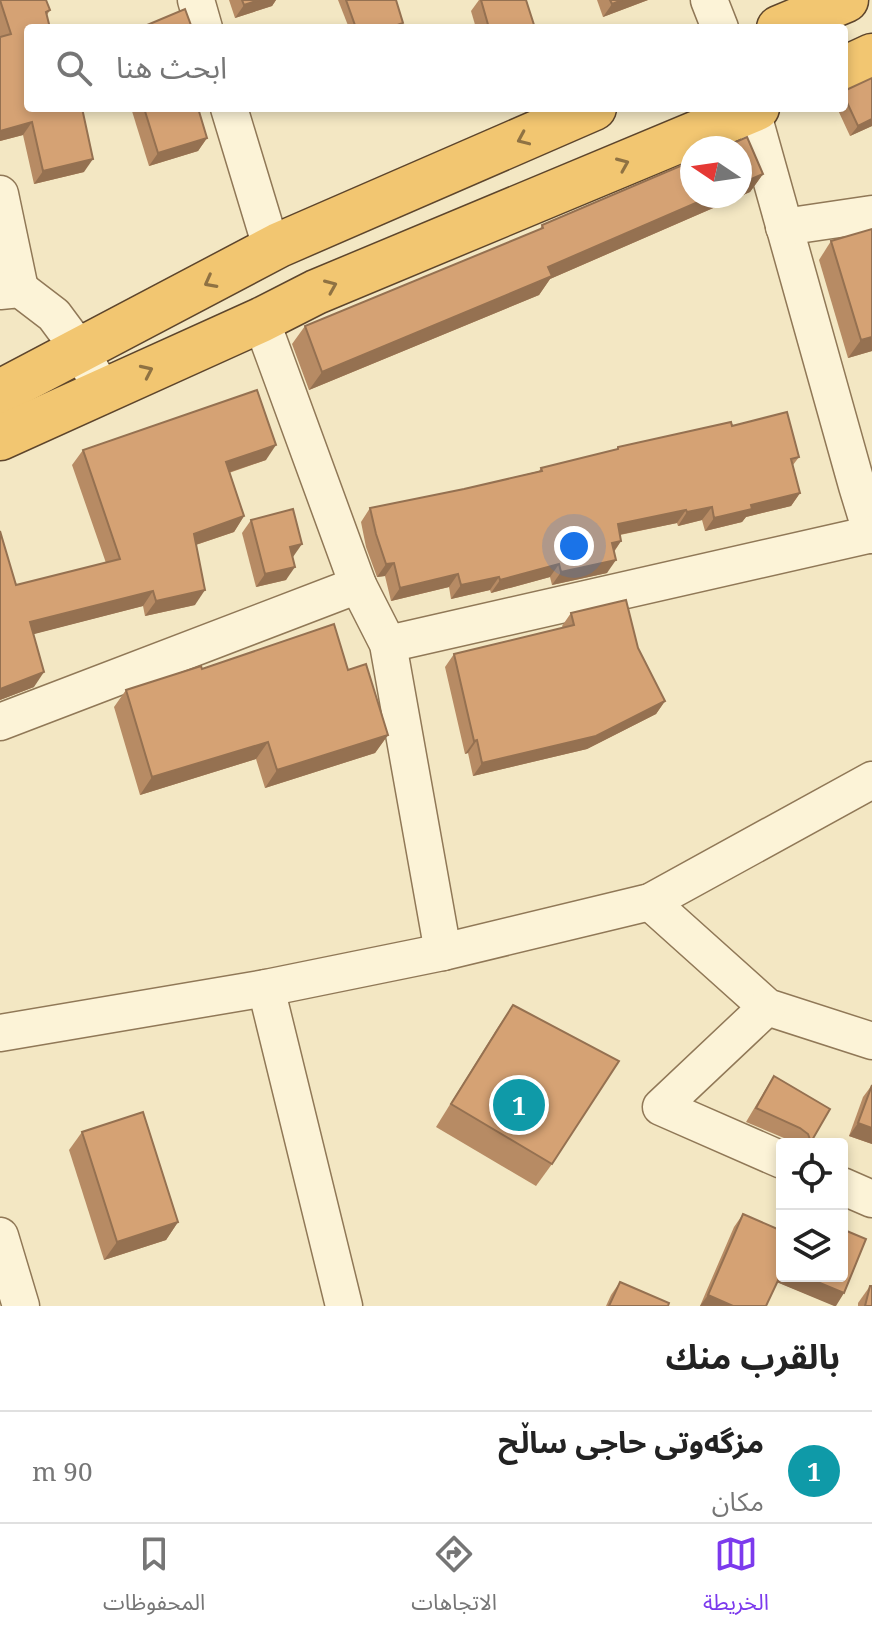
<!DOCTYPE html>
<html lang="ar">
<meta charset="utf-8">
<style>
body{margin:0;font-family:"Noto Serif","Noto Sans Arabic",serif;background:#f6f6f6;color:#222;direction:rtl}
.controls{position:absolute;right:24px;bottom:24px;display:grid;overflow:hidden;border-radius:8px;box-shadow:0 4px 12px #0003}
.controls button{width:72px;height:72px;display:grid;place-items:center;padding:0;border:0;border-bottom:2px solid #e0e0e0;background:#fff;color:#222;font:40px sans-serif}
.compass{position:absolute;left:680px;top:136px;width:72px;height:72px;border-radius:50%;background:#fff;box-shadow:0 4px 12px #0003;rotate:283deg}
.you{position:absolute;left:574px;top:546px;width:28px;height:28px;margin:-20px;border:6px solid #fff;border-radius:50%;background:#1a73e8;box-shadow:0 0 0 12px #1a73e833}
.badge{display:grid;place-items:center;width:52px;height:52px;border-radius:50%;background:#7c3aed;color:#fff;font-size:26px;font-weight:700}
.pin{position:absolute;translate:-50% -50%;border:4px solid #fff;box-shadow:0 2px 8px #0006}
.list{margin:0;padding:0;list-style:none}
h2{display:flex;justify-content:space-between;align-items:center;height:104px;margin:0;padding:0 32px;font-size:34px}
h2 small{font-size:26px;font-weight:400;color:#767676}
.list li{display:grid;grid-template-columns:52px 1fr auto;gap:24px;align-items:center;box-sizing:border-box;height:112px;padding:0 32px;border-top:2px solid #e0e0e0}
.list b{display:block;font-size:30px;white-space:nowrap}
.list p{margin:0;font-size:26px;white-space:nowrap;color:#767676}
.list em{font-size:26px;font-style:normal;color:#767676}
.icon{flex:none;width:44px;height:44px;fill:none;stroke:currentColor;stroke-width:2;stroke-linecap:round;stroke-linejoin:round}
.map{position:relative;flex:none;width:872px;height:1306px;overflow:hidden;direction:ltr}
.search{position:absolute;background:#fff;box-shadow:0 4px 12px #0003;left:24px;right:24px;top:24px;height:88px;display:flex;align-items:center;gap:20px;box-sizing:border-box;padding:0 28px;border-radius:8px;color:#767676;font-size:30px}
.sheet{height:216px;background:#fff}
nav{display:flex;justify-content:space-around;align-items:center;box-sizing:border-box;height:112px;border-top:2px solid #e0e0e0;background:#fff;font-size:22px;color:#767676}
nav a{display:grid;justify-items:center;gap:4px}
nav .on{color:#7c3aed}
.map>svg:first-child{display:block}
.lines{fill:none;stroke-linecap:round;stroke-linejoin:round}
.minor-casing{stroke:#907857;stroke-width:39}
.trunk-casing{stroke:#5d452c;stroke-width:47}
.minor{stroke:#fcf3d7;stroke-width:36}
.trunk{stroke:#f2c671;stroke-width:44}
.wall{fill:#b78b64}
.shaded-wall{fill:#957151}
.building{fill:#d5a274;stroke:#957151;stroke-width:2}
.oneway{stroke:#8f7243}
</style>
<div class="map">
<svg width="872" height="1306" viewBox="0 0 872 1306">
<rect width="100%" height="100%" fill="#f3e7c3"/>
<g class="lines">
<defs>
<g id="minor">
<polyline points="196,0 204,28"/>
<polyline points="709,0 720,28"/>
<polyline points="229,108 272,250"/>
<polyline points="752,111 857,486 872,535"/>
<polyline points="0,194 20,289"/>
<polyline points="784,227 872,214"/>
<polyline points="0,291 20,289 54,315 80,350 103,391"/>
<polyline points="261,320 358,585 388,644 443,952"/>
<polyline points="388,644 872,534"/>
<polyline points="0,722 358,585"/>
<polyline points="650,902 767,1007 872,1041"/>
<polyline points="266,988 344,1306"/>
<polyline points="767,1007 661,1107 782,1160"/>
<polyline points="0,1033 266,988 443,952 650,902 872,780"/>
<polyline points="842,1186 872,1199"/>
<polyline points="0,1236 21,1306"/>
</g>
<g id="trunk">
<polyline points="779,28 846,0"/>
<polyline points="844,69 872,56"/>
<polyline points="0,392 279,245 594,108"/>
<polyline points="0,438 261,320 316,292 757,108"/>
</g>
</defs>
<use href="#minor" class="minor-casing"/>
<use href="#trunk" class="trunk-casing"/>
<use href="#minor" class="minor"/>
<use href="#trunk" class="trunk"/>
</g>
<g class="wall">
<polygon points="0,0 50,10 47,15 28,28 84,172 34,184 23,135 0,141"/>
<polygon points="229,0 276,0 272,6 235,18"/>
<polygon points="338,0 396,0 399,28 349,28"/>
<polygon points="479,0 526,0 535,28 476,28 471,11"/>
<polygon points="597,0 648,0 603,17"/>
<polygon points="844,91 872,126 850,136 837,108 844,108"/>
<polygon points="131,108 198,108 207,138 198,151 149,166"/>
<polygon points="763,174 750,192 550,279 539,295 309,390 292,344 305,326 540,229 542,225"/>
<polygon points="872,229 872,351 848,358 819,260 831,241"/>
<polygon points="732,426 799,457 793,465 800,493 791,506 746,517 742,522 705,531 702,520 678,526 677,523 620,535 621,541 614,552 607,573 552,585 550,577 491,593 490,590 451,599 449,587 391,601 385,576 377,577 366,547 361,522 370,508 464,489 539,471 541,468 616,450 618,447"/>
<polygon points="83,450 266,460 229,473 244,516 234,532 196,545 195,605 145,616 143,606 33,634 34,687 0,700 0,531 16,585 106,563 72,465"/>
<polygon points="251,520 293,557 286,580 256,587 242,533"/>
<polygon points="571,613 638,648 665,701 656,714 587,749 473,776 468,753 465,754 445,667 454,654 563,628 562,626"/>
<polygon points="202,669 348,670 388,735 375,753 265,788 256,759 140,795 114,707 126,690"/>
<polygon points="513,1005 552,1164 536,1186 436,1127 498,1027"/>
<polygon points="774,1076 830,1109 810,1144 795,1144 791,1141 746,1122 765,1090"/>
<polygon points="872,1085 872,1144 849,1136 863,1097"/>
<polygon points="82,1132 178,1222 166,1240 104,1260 69,1150"/>
<polygon points="743,1214 836,1306 777,1282 766,1306 700,1306 734,1227"/>
<polygon points="620,1282 668,1306 606,1306 611,1295"/>
<polygon points="870,1286 872,1306 858,1306 858,1303"/>
</g>
<g class="shaded-wall">
<polygon points="259,0 276,0 272,6 235,18 244,5"/>
<polygon points="622,0 648,0 603,17 612,4"/>
<polygon points="872,119 872,126 850,136 858,126"/>
<polygon points="32,122 23,135 0,141 0,131"/>
<polygon points="207,138 198,151 149,166 158,153"/>
<polygon points="93,159 84,172 34,184 43,171"/>
<polygon points="763,174 750,192 550,279 539,295 309,390 322,372 548,267 712,196 740,196 740,184"/>
<polygon points="872,337 872,351 848,358 861,340"/>
<polygon points="276,445 266,460 215,477 226,462"/>
<polygon points="800,493 791,506 746,517 742,522 705,531 714,518 751,505"/>
<polygon points="712,507 702,520 678,526 687,512"/>
<polygon points="686,510 677,523 608,537 618,524"/>
<polygon points="244,516 234,532 183,549 194,534"/>
<polygon points="621,541 612,554 612,543"/>
<polygon points="302,544 293,557 290,547"/>
<polygon points="616,560 607,573 552,585 561,572"/>
<polygon points="394,563 385,576 377,577 386,564"/>
<polygon points="559,564 550,577 491,593 500,580"/>
<polygon points="295,567 286,580 256,587 265,574"/>
<polygon points="458,574 449,587 391,601 400,588"/>
<polygon points="499,577 490,590 451,599 461,585"/>
<polygon points="205,590 195,605 145,616 156,601"/>
<polygon points="153,591 143,606 19,638 30,622"/>
<polygon points="44,672 34,687 0,700 0,689 3,687"/>
<polygon points="665,701 656,714 587,749 473,776 482,763"/>
<polygon points="388,735 375,753 265,788 277,770"/>
<polygon points="477,740 468,753 465,754 474,741"/>
<polygon points="268,742 256,759 140,795 152,777"/>
<polygon points="858,1123 872,1128 872,1144 849,1136"/>
<polygon points="178,1222 166,1240 104,1260 117,1242"/>
<polygon points="782,1270 782,1276 803,1276 844,1293 836,1306 834,1306 774,1281"/>
<polygon points="708,1295 733,1306 700,1306"/>
</g>
<g class="building">
<polygon points="0,0 46,0 50,10 46,12 50,28 28,28 28,108 82,108 93,159 43,171 32,122 0,131 0,37 11,34"/>
<polygon points="242,0 259,0 244,5"/>
<polygon points="346,0 396,0 403,23 389,28 356,28"/>
<polygon points="481,0 526,0 535,28 489,28"/>
<polygon points="610,0 622,0 612,4"/>
<polygon points="185,9 192,28 140,28"/>
<polygon points="872,78 872,119 858,126 844,96 844,91"/>
<polygon points="144,108 198,108 207,138 158,153"/>
<polygon points="747,137 763,174 740,184 740,148 722,148"/>
<polygon points="692,161 692,196 712,196 548,267 552,276 322,372 305,326 543,228 542,225"/>
<polygon points="872,229 872,337 861,340 831,241"/>
<polygon points="257,390 276,445 226,462 244,516 194,534 205,590 156,601 153,591 30,622 44,672 0,689 0,531 16,585 120,559 83,450"/>
<polygon points="787,412 799,457 791,459 800,493 751,505 752,509 714,518 712,507 687,512 686,510 618,524 621,541 612,543 616,560 561,572 559,564 500,580 499,577 461,585 458,574 400,588 394,563 386,564 376,534 370,508 464,489 542,471 541,468 618,449 618,447 731,422 732,426"/>
<polygon points="293,509 302,544 290,547 295,567 265,574 251,520"/>
<polygon points="626,600 638,648 665,701 596,736 482,763 477,740 474,741 454,654 574,625 571,613"/>
<polygon points="334,624 348,670 366,664 388,735 277,770 268,742 152,777 126,690 201,666 202,669"/>
<polygon points="513,1005 619,1061 552,1164 451,1104"/>
<polygon points="774,1076 830,1109 811,1142 808,1134 800,1128 756,1108"/>
<polygon points="872,1085 872,1128 858,1123"/>
<polygon points="143,1112 178,1222 117,1242 82,1132"/>
<polygon points="743,1214 782,1231 782,1272 766,1306 733,1306 708,1295"/>
<polygon points="842,1229 866,1239 844,1293 803,1276 842,1276"/>
<polygon points="620,1282 669,1303 668,1306 609,1306"/>
<polygon points="870,1286 872,1286 872,1306 865,1306"/>
</g>
<defs><path id="oneway-chevron" d="M-2-3.5L2.5 0L-2 3.5" fill="none" stroke-width="1.6" stroke-linecap="round" stroke-linejoin="round" transform="scale(2)"/></defs>
<g class="oneway">
<use href="#oneway-chevron" transform="translate(523 139) rotate(156)"/>
<use href="#oneway-chevron" transform="translate(623 164) rotate(-23)"/>
<use href="#oneway-chevron" transform="translate(210 282) rotate(152)"/>
<use href="#oneway-chevron" transform="translate(331 286) rotate(-23)"/>
<use href="#oneway-chevron" transform="translate(147 371) rotate(-25)"/>
</g>
</svg>
<div class="controls">
<button><svg class="icon" aria-label="locate" viewBox="0 0 24 24"><circle cx="12" cy="12" r="6"/><path d="M12 2v4M12 18v4M2 12h4M18 12h4"/></svg></button>
<button><svg class="icon" aria-label="layers" viewBox="0 0 24 24"><path d="M12 4l9 5-9 5-9-5zM3 14l9 5 9-5"/></svg></button>
</div>
<svg class="compass" viewBox="-18 -18 36 36"><path d="M0-13l5 13h-10z" fill="#e53935"/><path d="M0 13l5-13h-10z" fill="#767676"/></svg>
<div class="you"></div>
<div class="pin badge" style="left:519px;top:1105px;background:#0f9aa8">1</div>
<div class="search"><svg class="icon" aria-label="search" viewBox="0 0 24 24"><circle cx="10" cy="10" r="6"/><path d="M15 15l6 6"/></svg>ابحث هنا</div>
</div>
<section class="sheet">
<h2>بالقرب منك<small></small></h2>
<ul class="list">
<li><span class="badge" style="background:#0f9aa8">1</span><div><b>مزگەوتی حاجی ساڵح</b><p>مكان</p></div><em>90 m</em></li>
</ul>
</section>
<nav>
<a class="on"><svg class="icon" aria-label="map" viewBox="0 0 24 24"><path d="M3 6l6-2 6 2 6-2v14l-6 2-6-2-6 2zM9 4v14M15 6v14"/></svg>الخريطة</a>
<a><svg class="icon" aria-label="directions" viewBox="0 0 24 24"><path d="M12 3l9 9-9 9-9-9zM9 14v-3h6M13 9l2 2-2 2"/></svg>الاتجاهات</a>
<a><svg class="icon" aria-label="saved" viewBox="0 0 24 24"><path d="M7 4h10v16l-5-4-5 4z"/></svg>المحفوظات</a>
</nav>
